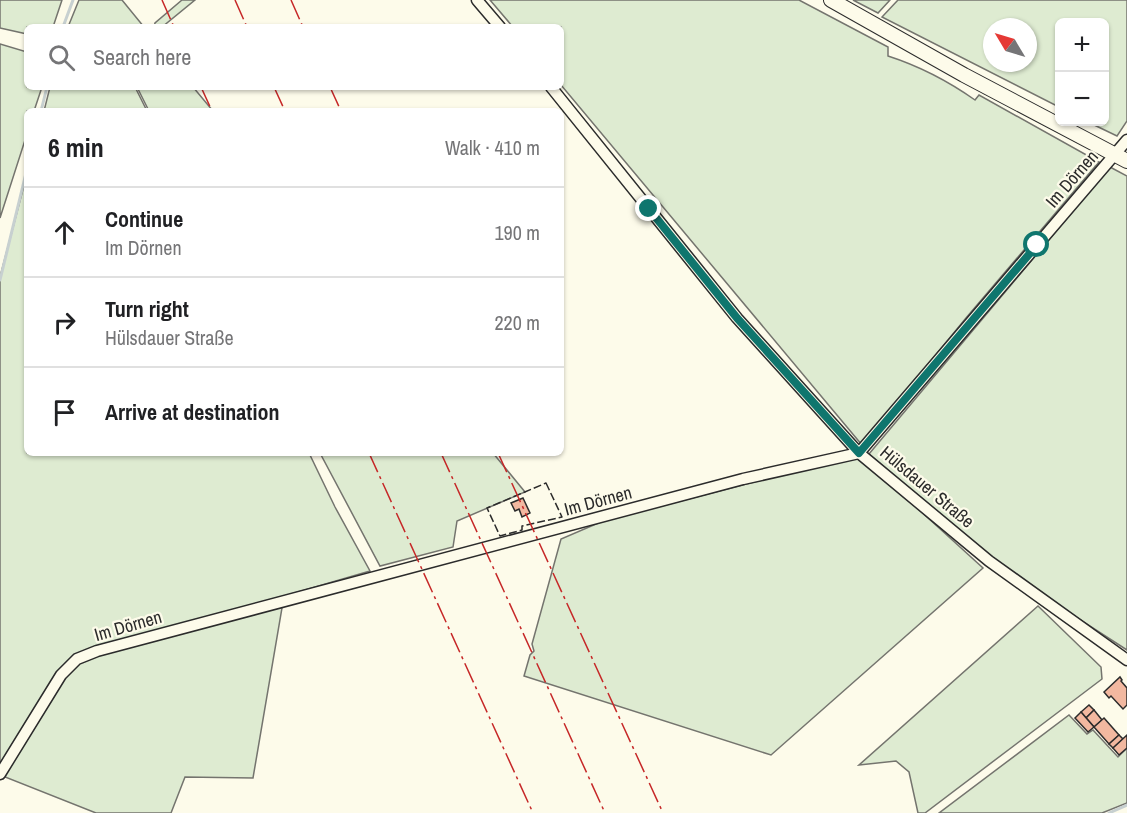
<!DOCTYPE html>
<meta charset="utf-8">
<style>
body{margin:0;font-family:"Archivo Narrow",sans-serif;background:#f6f6f6;color:#202124}
.controls{position:absolute;right:18px;top:18px;display:grid;overflow:hidden;border-radius:9px;box-shadow:0 2px 4px #0004}
.controls button{width:54px;height:54px;display:grid;place-items:center;padding:0;border:0;border-bottom:2px solid #e0e0e0;background:#fff;color:#202124;font:30px sans-serif}
.compass{position:absolute;left:983px;top:18px;width:54px;height:54px;border-radius:50%;background:#fff;box-shadow:0 2px 4px #0004;rotate:308deg}
.stop{position:absolute;width:18px;height:18px;margin:-14px;border:4px solid #0f766e;border-radius:50%;background:#fff}
.stop.end{background:#0f766e;border-color:#fff;box-shadow:0 2px 6px #0008}
.list{margin:0;padding:0;list-style:none}
h2{display:flex;justify-content:space-between;align-items:center;height:78px;margin:0;padding:0 24px;font-size:26px}
h2 small{font-size:20px;font-weight:400;color:#757577}
.list li{display:grid;grid-template-columns:39px 1fr auto;gap:18px;align-items:center;box-sizing:border-box;height:90px;padding:0 24px;border-top:2px solid #e0e0e0}
.list b{display:block;font-size:22px;white-space:nowrap}
.list p{margin:0;font-size:20px;white-space:nowrap;color:#757577}
.list em{font-size:20px;font-style:normal;color:#757577}
.icon{flex:none;width:33px;height:33px;fill:none;stroke:currentColor;stroke-width:2;stroke-linecap:round;stroke-linejoin:round}
.map{position:relative;flex:none;width:1127px;height:813px;overflow:hidden}
.search{position:absolute;background:#fff;box-shadow:0 2px 4px #0004;left:24px;top:24px;width:540px;height:66px;display:flex;align-items:center;gap:15px;box-sizing:border-box;padding:0 21px;border-radius:9px;color:#757577;font-size:22px}
.panel{position:absolute;background:#fff;box-shadow:0 2px 4px #0004;left:24px;top:108px;width:540px;height:348px;border-radius:9px}
.map>svg:first-child{display:block}
.green{fill:#deebd1;stroke:#74746e;stroke-width:1.5;fill-rule:evenodd}
.lines{fill:none;stroke-linecap:round;stroke-linejoin:round}
.stream{stroke:#c7d0d0;stroke-width:3}
.building{fill:#f2b8a0;stroke:#2b2b2b;stroke-width:1.5}
.minor-casing{stroke:#2b2b2b;stroke-width:13}
.major-casing{stroke:#2b2b2b;stroke-width:16}
.minor{stroke:#fdfbea;stroke-width:10}
.major{stroke:#fdfbea;stroke-width:14}
.fence{stroke:#2b2b2b;stroke-width:1.5;stroke-dasharray:8 3;stroke-linecap:butt}
.power{stroke:#c62828;stroke-width:1.5;stroke-dasharray:21 4.5 3 4.5;stroke-linecap:butt}
.route{stroke:#0f766e;stroke-width:8}
.labels{text-anchor:middle;stroke-width:4.5;stroke-linejoin:round;paint-order:stroke}
.street-label{font-size:18px;fill:#2b2b2b;stroke:#fdfbea}
</style>
<div class="map">
<svg width="1127" height="813" viewBox="0 0 1127 813">
<rect width="100%" height="100%" fill="#fdfbea"/>
<g class="green">
<polygon points="0,0 62,0 53,27 27,27 27,34 0,28"/>
<polygon points="79,0 122,0 144,27 68,27"/>
<polygon points="182,0 195,0 162,27 154,27 155,23"/>
<path d="M490,0h309l89,47v9c31,10 60,25 87,44l4,-5 120,67 -133,156 -104,127 -301,-360v-58h-48z"/>
<polygon points="853,0 890,0 878,13"/>
<path d="M898,0h229v121l-10,15 -29,-14h16v-100h-44l-1,85 -177,-90zM992,27h36v36h-36z"/>
<polygon points="0,44 27,52 27,87 42,87 34,111 27,111 27,134 0,218"/>
<polygon points="50,87 135,87 147,111 44,111"/>
<polygon points="137,87 193,87 213,111 149,111"/>
<polygon points="1110,167 1127,176 1127,650 989,561 869,454"/>
<polygon points="27,174 27,453 309,453 335,507 370,571 284,596 253,778 185,777 171,813 96,813 0,775 0,277"/>
<polygon points="320,453 493,453 525,492 457,521 453,547 380,566"/>
<polygon points="859,455 983,568 771,755 524,676 530,655 534,651 532,644 561,539 603,521"/>
<polygon points="1038,606 1101,667 1102,679 925,813 918,813 909,772 896,761 859,765"/>
<polygon points="1069,715 1087,734 1093,730 1118,757 1127,748 1127,803 1102,813 939,813"/>
</g>
<g class="lines">
<g class="stream">
<polyline points="63,27 73,0"/>
<polyline points="41,111 47,87"/>
<polyline points="0,280 27,169"/>
<polyline points="1109,813 1127,805"/>
</g>
</g>
<g class="building">
<polygon points="523,498 530,513 522,517 519,509 515,511 511,503"/>
<polygon points="1120,677 1122,680 1121,681 1127,688 1127,705 1123,709 1111,696 1109,698 1104,692"/>
<polygon points="1089,705 1094,710 1086,718 1081,712"/>
<polygon points="1094,710 1102,720 1094,727 1086,718"/>
<polygon points="1081,712 1094,727 1088,732 1075,718"/>
<polygon points="1104,718 1119,735 1109,744 1094,727"/>
<polygon points="1119,735 1123,739 1113,748 1109,744"/>
<polygon points="1127,735 1127,748 1119,755 1113,748"/>
</g>
<g class="lines">
<defs>
<g id="minor">
<polyline points="477,0 500,27"/>
<polyline points="551,87 737,318 859,453 989,561 1127,660"/>
<polyline points="0,774 61,675 77,659 97,651 743,479 859,453 1127,140"/>
</g>
<polyline id="major" points="831,0 964,75 1127,161"/>
</defs>
<use href="#minor" class="minor-casing"/>
<use href="#major" class="major-casing"/>
<use href="#minor" class="minor"/>
<use href="#major" class="major"/>
<polygon class="fence" points="546,483 562,517 522,526 522,530 500,536 487,508"/>
<g class="power">
<polyline points="162,0 174,27"/>
<polyline points="235,0 247,27"/>
<polyline points="291,0 303,27"/>
<polyline points="201,87 212,111"/>
<polyline points="274,87 285,111"/>
<polyline points="330,87 341,111"/>
<polyline points="369,453 533,813"/>
<polyline points="441,453 605,813"/>
<polyline points="498,453 663,813"/>
</g>
</g>
<g class="lines">
<polyline class="route" points="649,209 737,318 859,453 1037,245"/>
</g>
<g class="labels">
<g class="street-label">
<text transform="translate(1072 179) rotate(-49)" y="6">Im Dörnen</text>
<text transform="translate(927 487) rotate(40)" y="6">Hülsdauer Straße</text>
<text transform="translate(598 501) rotate(-15)" y="6">Im Dörnen</text>
<text transform="translate(128 626) rotate(-16)" y="6">Im Dörnen</text>
</g>
</g>
</svg>
<div class="controls">
<button>+</button>
<button>−</button>
</div>
<svg class="compass" viewBox="-18 -18 36 36"><path d="M0-13l5 13h-10z" fill="#e53935"/><path d="M0 13l5-13h-10z" fill="#757577"/></svg>
<div class="stop" style="left:1037px;top:245px"></div>
<div class="stop end" style="left:649px;top:209px"></div>
<div class="search"><svg class="icon" aria-label="search" viewBox="0 0 24 24"><circle cx="10" cy="10" r="6"/><path d="M15 15l6 6"/></svg>Search here</div>
<section class="panel">
<h2>6 min<small>Walk · 410 m</small></h2>
<ul class="list">
<li><svg class="icon" aria-label="ahead" viewBox="0 0 24 24"><path d="M12 20V5M6 11l6-6 6 6"/></svg><div><b>Continue</b><p>Im Dörnen</p></div><em>190 m</em></li>
<li><svg class="icon" aria-label="right" viewBox="0 0 24 24"><path d="M7 20v-9h11M14 6l5 5-5 5"/></svg><div><b>Turn right</b><p>Hülsdauer Straße</p></div><em>220 m</em></li>
<li><svg class="icon" aria-label="arrive" viewBox="0 0 24 24"><path d="M6 21V4h12l-3 4 3 4H6"/></svg><div><b>Arrive at destination</b></div></li>
</ul>
</section>
</div>
